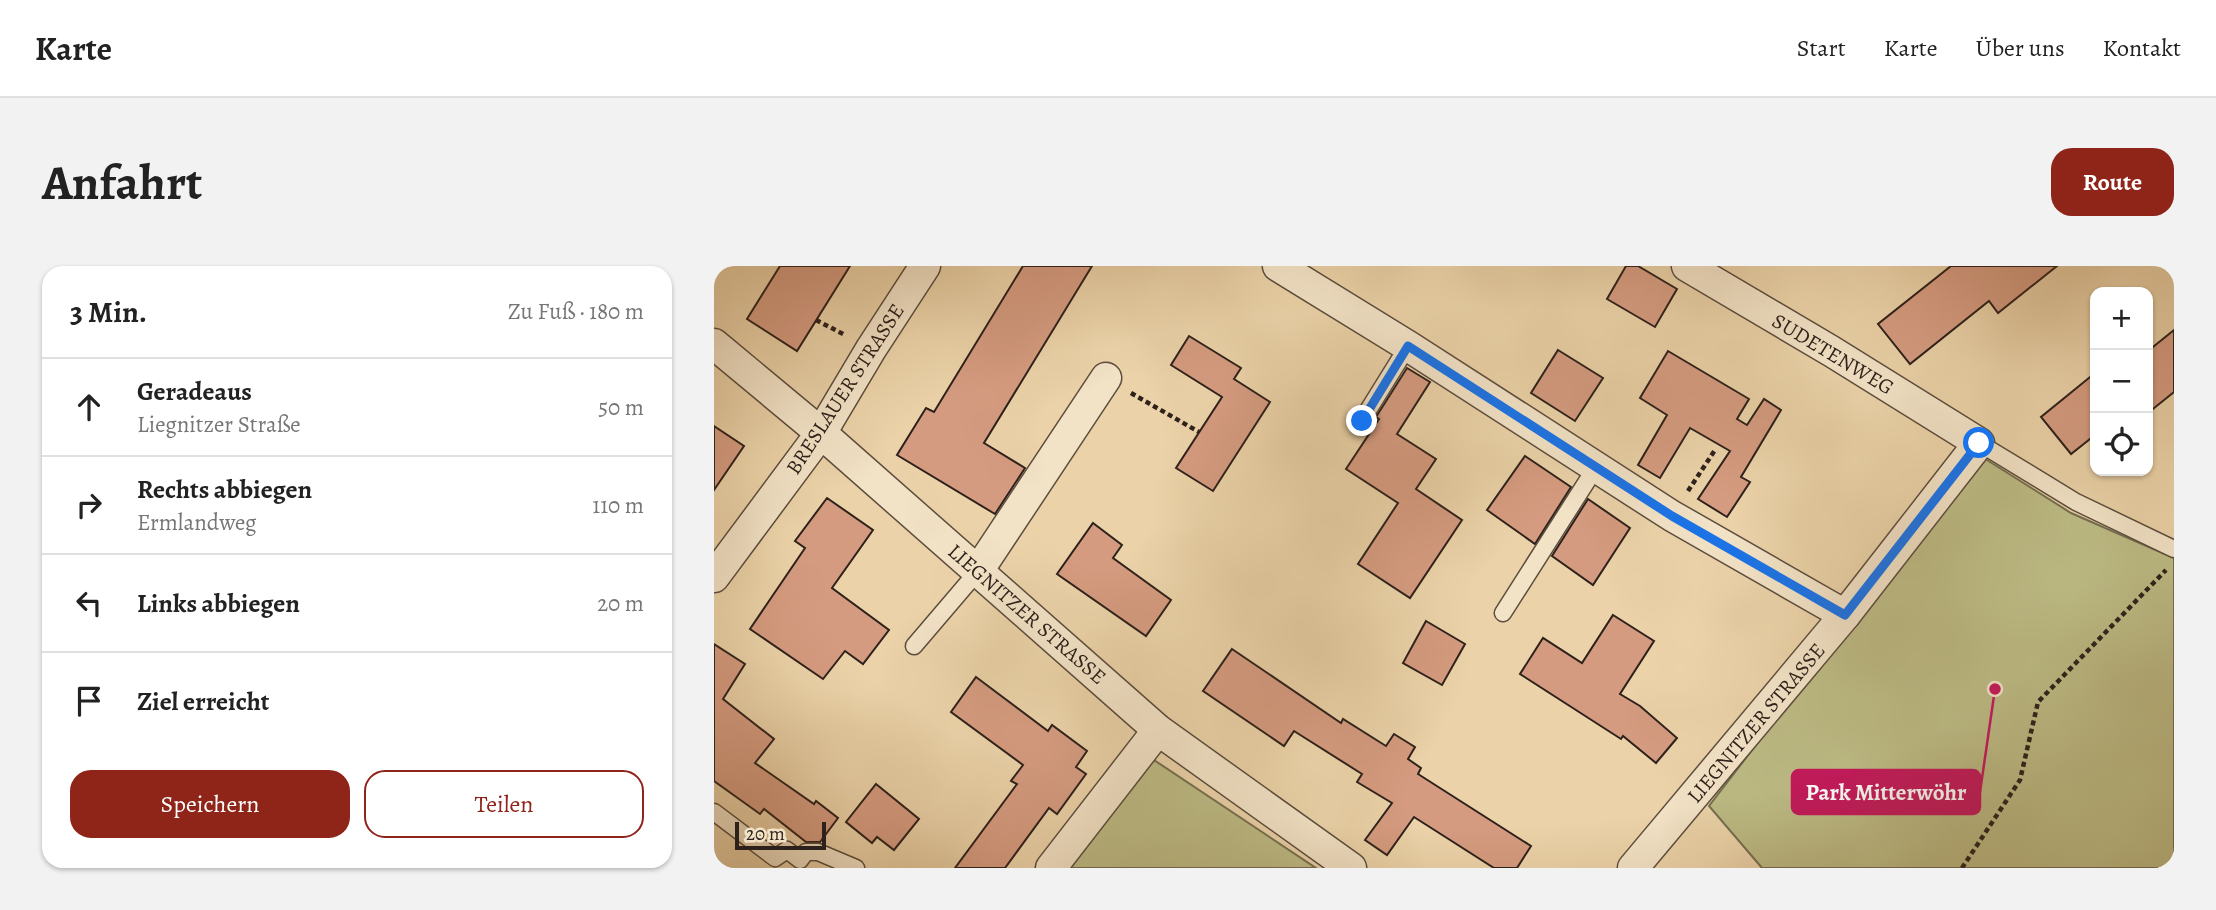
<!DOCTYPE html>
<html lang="de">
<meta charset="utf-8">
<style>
body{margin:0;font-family:Alegreya,serif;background:#f2f2f2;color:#222}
.controls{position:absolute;right:21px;top:21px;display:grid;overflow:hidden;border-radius:14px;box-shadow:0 2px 5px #0004}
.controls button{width:63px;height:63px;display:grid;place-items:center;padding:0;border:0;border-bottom:2px solid #e0e0e0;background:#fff;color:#222;font:35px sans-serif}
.scale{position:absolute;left:21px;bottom:18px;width:91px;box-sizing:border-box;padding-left:7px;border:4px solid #2d211b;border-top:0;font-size:19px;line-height:24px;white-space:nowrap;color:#2d211b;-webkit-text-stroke:5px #f2e2c6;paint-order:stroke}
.stop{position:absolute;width:21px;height:21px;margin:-16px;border:5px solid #1a73e8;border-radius:50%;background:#fff}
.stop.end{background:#1a73e8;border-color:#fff;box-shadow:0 2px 7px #0008}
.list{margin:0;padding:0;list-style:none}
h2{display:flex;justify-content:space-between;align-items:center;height:91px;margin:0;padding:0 28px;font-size:30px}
h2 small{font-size:23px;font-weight:400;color:#767676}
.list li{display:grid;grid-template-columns:46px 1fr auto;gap:21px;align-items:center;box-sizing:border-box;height:98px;padding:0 28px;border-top:2px solid #e0e0e0}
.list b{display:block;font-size:26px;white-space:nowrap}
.list p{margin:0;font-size:23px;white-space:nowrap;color:#767676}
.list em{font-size:23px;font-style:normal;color:#767676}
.actions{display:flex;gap:14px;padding:21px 28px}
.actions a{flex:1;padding:16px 0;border:2px solid #8f2418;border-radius:21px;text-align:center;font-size:24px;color:#8f2418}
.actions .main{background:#8f2418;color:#fff}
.icon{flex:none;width:38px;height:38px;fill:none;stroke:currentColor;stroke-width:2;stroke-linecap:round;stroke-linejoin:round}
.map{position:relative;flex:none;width:1460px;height:602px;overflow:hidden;border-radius:21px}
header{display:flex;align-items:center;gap:42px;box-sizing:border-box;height:98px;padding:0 35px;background:#fff;border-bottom:2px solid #e0e0e0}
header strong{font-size:33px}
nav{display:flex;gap:38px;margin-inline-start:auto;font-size:24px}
.intro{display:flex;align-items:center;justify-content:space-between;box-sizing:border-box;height:168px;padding:0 42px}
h1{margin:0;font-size:49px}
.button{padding:18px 32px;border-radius:21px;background:#8f2418;color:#fff;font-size:24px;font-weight:700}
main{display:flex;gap:42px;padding:0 42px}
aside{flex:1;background:#fff;border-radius:21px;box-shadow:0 2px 5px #0004}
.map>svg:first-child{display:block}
.green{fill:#bcba84;stroke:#746e50;stroke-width:2}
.building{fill:#d59b80;stroke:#2d211b;stroke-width:2}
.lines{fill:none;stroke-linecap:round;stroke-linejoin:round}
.service-casing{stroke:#5c4d3e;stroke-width:19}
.minor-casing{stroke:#5c4d3e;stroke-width:33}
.path{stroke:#2d211b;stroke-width:4.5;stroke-dasharray:5 3.5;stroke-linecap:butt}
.service{stroke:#f2e2c6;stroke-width:16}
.minor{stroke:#f2e2c6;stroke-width:30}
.route{stroke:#1a73e8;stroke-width:9}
.labels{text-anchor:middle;stroke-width:7;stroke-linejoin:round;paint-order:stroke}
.street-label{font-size:21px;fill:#2d211b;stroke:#f2e2c6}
.leader{fill:none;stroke:#c2185b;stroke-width:2.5}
.callout-dot{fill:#c2185b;stroke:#f2e2c6;stroke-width:2.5}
.callout{fill:#c2185b;stroke:#c2185b;stroke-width:2.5}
.callout-label{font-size:23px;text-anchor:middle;font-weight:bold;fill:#fff}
</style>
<header>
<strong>Karte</strong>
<nav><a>Start</a><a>Karte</a><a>Über uns</a><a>Kontakt</a></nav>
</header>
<div class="intro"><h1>Anfahrt</h1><a class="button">Route</a></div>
<main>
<aside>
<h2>3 Min.<small>Zu Fuß · 180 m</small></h2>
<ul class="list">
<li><svg class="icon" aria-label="ahead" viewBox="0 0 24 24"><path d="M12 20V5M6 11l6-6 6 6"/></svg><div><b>Geradeaus</b><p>Liegnitzer Straße</p></div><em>50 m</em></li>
<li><svg class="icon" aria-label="right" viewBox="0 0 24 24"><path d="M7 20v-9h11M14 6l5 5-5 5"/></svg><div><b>Rechts abbiegen</b><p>Ermlandweg</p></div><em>110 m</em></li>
<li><svg class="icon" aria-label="left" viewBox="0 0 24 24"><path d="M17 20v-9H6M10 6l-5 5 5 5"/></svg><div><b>Links abbiegen</b></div><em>20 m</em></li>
<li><svg class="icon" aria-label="arrive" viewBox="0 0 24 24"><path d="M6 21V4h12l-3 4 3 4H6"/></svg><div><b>Ziel erreicht</b></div></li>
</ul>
<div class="actions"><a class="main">Speichern</a><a>Teilen</a></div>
</aside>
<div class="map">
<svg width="1460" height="602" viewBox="0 0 1460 602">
<rect width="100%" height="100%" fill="#ebd2a8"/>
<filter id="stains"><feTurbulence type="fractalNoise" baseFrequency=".00286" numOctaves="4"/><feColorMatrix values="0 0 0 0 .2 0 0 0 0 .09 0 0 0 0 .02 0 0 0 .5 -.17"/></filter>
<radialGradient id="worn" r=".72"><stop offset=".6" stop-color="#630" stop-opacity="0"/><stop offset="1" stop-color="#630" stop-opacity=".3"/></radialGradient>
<g class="green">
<polygon points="1265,189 1357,247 1460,292 1460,602 1048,602 995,540"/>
<polygon points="440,494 602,602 346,602"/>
</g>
<g class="building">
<polygon points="66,0 136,0 83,85 33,53"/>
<polygon points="309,0 378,0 270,177 311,202 281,248 183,189 212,142 220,146"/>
<polygon points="912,0 924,0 963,23 941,61 893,33"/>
<polygon points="1237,0 1343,0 1284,47 1275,35 1196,98 1164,58"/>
<polygon points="1460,64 1460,126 1434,147 1434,85"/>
<polygon points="475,70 527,102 520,113 556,136 499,225 462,202 508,131 457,99"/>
<polygon points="844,84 889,112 861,155 817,127"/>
<polygon points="954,85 1035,133 1023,153 1033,159 1050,133 1067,144 1027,211 1036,216 1013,251 984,233 1016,185 976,162 946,212 924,199 953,149 926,132"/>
<polygon points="693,102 716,116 683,168 722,193 702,223 748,254 696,332 644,298 684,237 632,203 665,153 662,151"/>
<polygon points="1381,107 1381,169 1357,188 1327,151"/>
<polygon points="0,160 30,180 0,224"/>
<polygon points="811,190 857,221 821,278 773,244"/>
<polygon points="113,232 159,264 118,322 175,364 149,398 131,385 109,413 36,363 91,282 81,275"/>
<polygon points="874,233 916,262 879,319 838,290"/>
<polygon points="379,257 408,279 399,292 457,334 432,370 343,308"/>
<polygon points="899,349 940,375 906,428 926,440 963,472 942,497 909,470 907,473 806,408 829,372 868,397"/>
<polygon points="712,355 751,378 728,419 689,397"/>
<polygon points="0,378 31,398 9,433 60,473 41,497 100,538 102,535 124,552 106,576 92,576 50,543 46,548 0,515"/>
<polygon points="518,383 627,457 629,453 672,480 680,468 701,481 694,493 707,502 704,508 817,580 803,602 780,602 700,551 673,589 651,574 678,537 643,516 648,508 580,465 570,480 489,425"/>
<polygon points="262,411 334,465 338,459 373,485 362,501 372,508 343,548 335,542 291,602 241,602 303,518 297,515 309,499 237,446"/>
<polygon points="162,518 205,553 180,584 163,571 158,577 132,556"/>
</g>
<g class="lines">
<defs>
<g id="service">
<polyline points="648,154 694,80"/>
<polyline points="1265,177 1362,236 1460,283"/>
<polyline points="789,347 882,201"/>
<polyline points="200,380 264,305"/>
<polyline points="0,546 61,592 73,584 86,594 92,586 104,586 142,602"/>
</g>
<g id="minor">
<polyline points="564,0 694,80 958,250 1131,349"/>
<polyline points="0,78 107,167 444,464 637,602"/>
<polyline points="264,305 392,112"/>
<polyline points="0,311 107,167 157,83 211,0"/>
<polyline points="337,602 444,464"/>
<polyline points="919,602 1131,349 1265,177 1117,85 973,0"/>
</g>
</defs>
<use href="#service" class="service-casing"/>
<use href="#minor" class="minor-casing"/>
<g class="path">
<polyline points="102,54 131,69"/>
<polyline points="417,127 485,166"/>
<polyline points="974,225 1001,184"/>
<polyline points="1248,602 1306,514 1324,436 1452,304"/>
</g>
<use href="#service" class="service"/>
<use href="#minor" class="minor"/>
</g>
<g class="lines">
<polyline class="route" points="648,155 694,80 958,250 1131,349 1265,177"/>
</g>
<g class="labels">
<g class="street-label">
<text transform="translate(1119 88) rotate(31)" y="7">SUDETENWEG</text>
<text transform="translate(131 123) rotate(-57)" y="7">BRESLAUER STRASSE</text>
<text transform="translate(313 348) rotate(41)" y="7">LIEGNITZER STRASSE</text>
<text transform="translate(1042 457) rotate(-50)" y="7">LIEGNITZER STRASSE</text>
</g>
</g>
<path class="leader" d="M1281 423L1266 526"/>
<circle class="callout-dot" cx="1281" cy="423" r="7"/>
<rect class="callout" x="1078" y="504" width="188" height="44" rx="7"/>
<g class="callout-label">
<text x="1172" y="534">Park Mitterwöhr</text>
</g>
<rect width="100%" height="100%" filter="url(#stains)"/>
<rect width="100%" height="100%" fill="url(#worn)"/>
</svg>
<div class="controls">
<button>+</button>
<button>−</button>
<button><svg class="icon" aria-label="locate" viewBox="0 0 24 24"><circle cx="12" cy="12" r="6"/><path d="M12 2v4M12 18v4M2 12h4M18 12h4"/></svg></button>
</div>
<div class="scale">20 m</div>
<div class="stop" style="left:1265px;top:177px"></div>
<div class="stop end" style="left:648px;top:155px"></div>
</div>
</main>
